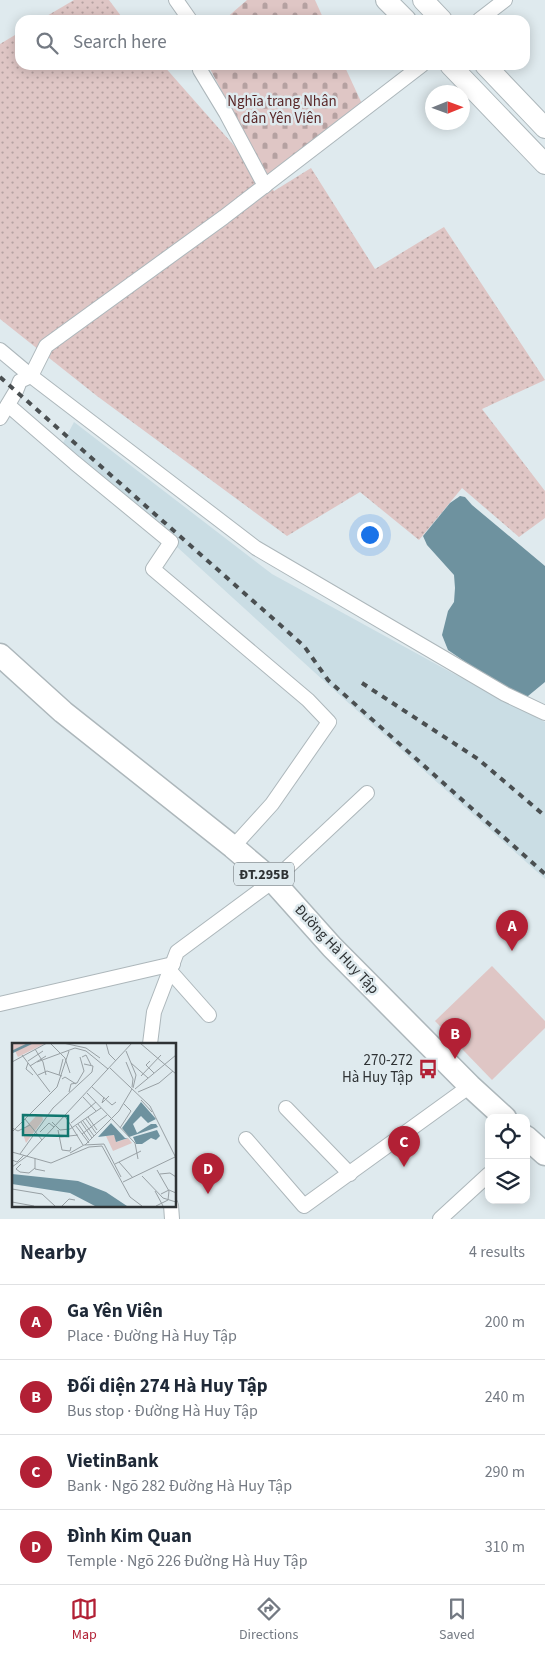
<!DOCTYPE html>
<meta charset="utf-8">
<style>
body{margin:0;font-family:"Source Sans 3",sans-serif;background:#f2f2f3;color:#1f2937}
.controls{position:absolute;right:15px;bottom:15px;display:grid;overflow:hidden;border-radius:10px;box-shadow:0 2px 12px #0003}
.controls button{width:45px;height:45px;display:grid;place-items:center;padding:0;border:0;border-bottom:1px solid #e0e1e3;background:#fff;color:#1f2937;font:25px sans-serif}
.compass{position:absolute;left:425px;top:85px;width:45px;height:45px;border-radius:50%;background:#fff;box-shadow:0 2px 12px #0003;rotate:89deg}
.you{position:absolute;left:369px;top:534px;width:18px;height:18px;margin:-12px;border:4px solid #fff;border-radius:50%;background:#1a73e8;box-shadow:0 0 0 8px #1a73e833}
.badge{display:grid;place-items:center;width:32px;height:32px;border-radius:50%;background:#b22035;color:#fff;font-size:16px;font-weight:700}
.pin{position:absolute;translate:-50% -41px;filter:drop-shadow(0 1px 2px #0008)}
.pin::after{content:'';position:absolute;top:26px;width:18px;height:15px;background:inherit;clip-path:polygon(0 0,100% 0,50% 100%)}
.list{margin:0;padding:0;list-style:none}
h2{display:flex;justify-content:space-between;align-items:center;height:65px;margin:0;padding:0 20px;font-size:21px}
h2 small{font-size:16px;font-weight:400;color:#747a83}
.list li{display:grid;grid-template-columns:32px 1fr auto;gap:15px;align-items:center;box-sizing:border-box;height:75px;padding:0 20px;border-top:1px solid #e0e1e3}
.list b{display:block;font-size:19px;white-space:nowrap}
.list p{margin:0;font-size:16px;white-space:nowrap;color:#747a83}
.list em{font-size:16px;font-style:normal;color:#747a83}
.icon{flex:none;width:28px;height:28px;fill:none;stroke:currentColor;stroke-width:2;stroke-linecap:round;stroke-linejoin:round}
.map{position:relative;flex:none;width:545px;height:1219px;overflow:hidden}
.search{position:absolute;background:#fff;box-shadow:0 2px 12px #0003;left:15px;right:15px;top:15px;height:55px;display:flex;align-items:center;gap:12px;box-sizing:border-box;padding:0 18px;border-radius:15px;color:#747a83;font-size:19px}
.sheet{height:365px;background:#fff}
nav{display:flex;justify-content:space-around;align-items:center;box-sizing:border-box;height:70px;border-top:1px solid #e0e1e3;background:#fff;font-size:14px;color:#747a83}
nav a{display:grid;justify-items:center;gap:2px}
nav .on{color:#b22035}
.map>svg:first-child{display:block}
.built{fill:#cadde4}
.cemetery{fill:url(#cemetery-stones)}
.park{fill:#dfc6c5}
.garden{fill:url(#garden-dots)}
.water{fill:#6e929f}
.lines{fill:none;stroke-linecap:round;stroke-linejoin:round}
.street-casing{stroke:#adb7bb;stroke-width:16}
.secondary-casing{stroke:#adb7bb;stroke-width:22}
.primary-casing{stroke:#adb7bb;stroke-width:25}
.street{stroke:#fff;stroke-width:14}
.secondary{stroke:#fff;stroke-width:20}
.primary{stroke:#fff;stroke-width:22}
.rail{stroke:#4a4f51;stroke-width:4;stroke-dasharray:6 6;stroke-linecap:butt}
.labels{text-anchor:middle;stroke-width:5;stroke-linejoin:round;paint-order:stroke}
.shield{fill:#dfeaee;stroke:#63696c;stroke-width:1}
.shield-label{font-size:14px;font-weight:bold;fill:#2e3234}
.park-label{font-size:15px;fill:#592728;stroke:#dfeaee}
.street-label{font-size:15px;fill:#2e3234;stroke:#dfeaee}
.poi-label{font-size:15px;fill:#2e3234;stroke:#dfeaee;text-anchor:end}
.inset-river{fill:none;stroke:#6e929f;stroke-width:2.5}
.inset-road{fill:none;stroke:#98a0a4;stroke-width:1}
.view{fill:#0f766e;fill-opacity:0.15;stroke:#0f766e;stroke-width:2.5}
.inset-edge{fill:none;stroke:#2e3234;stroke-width:2.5}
</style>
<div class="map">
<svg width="545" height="1219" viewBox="0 0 545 1219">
<defs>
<pattern id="cemetery-stones" width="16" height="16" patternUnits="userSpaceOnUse" patternTransform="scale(1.25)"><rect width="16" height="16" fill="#dfc6c5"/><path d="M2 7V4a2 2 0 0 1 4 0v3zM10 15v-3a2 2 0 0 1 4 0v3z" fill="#b5a1a1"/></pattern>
<pattern id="garden-dots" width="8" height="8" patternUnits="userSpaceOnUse" patternTransform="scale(1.25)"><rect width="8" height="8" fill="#dfc6c5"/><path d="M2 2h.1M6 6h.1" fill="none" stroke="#b5a1a1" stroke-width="1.8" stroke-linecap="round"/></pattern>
</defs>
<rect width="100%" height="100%" fill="#dfeaee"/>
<polygon class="built" points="74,422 272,574 445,669 545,722 545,879 324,681 63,443"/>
<g class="cemetery">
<polygon points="247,0 315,0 324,20 224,20"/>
<polygon points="208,65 344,65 363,106 267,177"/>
</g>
<polygon class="park" points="492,966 545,1021 545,1028 492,1080 435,1021"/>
<g class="garden">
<polygon points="74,0 109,0 124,20 40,20"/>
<polygon points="20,32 20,65 163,65 274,191 311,168 375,269 444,227 545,380 482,409 545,491 545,518 519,537 462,488 419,540 360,492 287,536 97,396 0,319 0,44"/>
</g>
<polygon class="water" points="460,496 465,497 472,505 545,566 545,682 522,701 448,650 442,635 448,611 454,602 455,588 454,575 427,545 423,536 450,503"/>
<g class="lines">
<defs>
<g id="street">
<polyline points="176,0 190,20"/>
<polyline points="479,20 505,0"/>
<polyline points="199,65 200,70 226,113 265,186"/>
<polyline points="0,350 31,376 256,548 505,694 545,713"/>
<polyline points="31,376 46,346 224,217 422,65"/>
<polyline points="8,405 75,463 171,542 153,569 308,700 329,722 272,804 233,847"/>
<polyline points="0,418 16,391 20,381 31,376"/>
<polyline points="170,971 209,1015"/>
<polyline points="0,1004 173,964"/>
<polyline points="150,1044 154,1012 177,952 273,881 367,793"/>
<polyline points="286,1108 350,1174"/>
<polyline points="246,1139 304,1206 470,1086"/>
<polyline points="171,1205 172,1219"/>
<polyline points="440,1219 489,1174"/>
</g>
<g id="secondary">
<polyline points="386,0 406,20"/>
<polyline points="423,0 442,20"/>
<polyline points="450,65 545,164"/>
<polyline points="485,65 545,128"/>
</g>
<g id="primary">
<polyline points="0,655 63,712 233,847 273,881 332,947 470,1086 505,1118"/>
<polyline points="526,1137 545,1154"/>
</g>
</defs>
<use href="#street" class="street-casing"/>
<use href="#secondary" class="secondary-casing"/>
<use href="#primary" class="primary-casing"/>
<use href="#street" class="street"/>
<use href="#secondary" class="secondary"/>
<use href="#primary" class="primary"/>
<g class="rail">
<polyline points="0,377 304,646 328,680 545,874"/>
<polyline points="362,683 478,759 545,816"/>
</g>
</g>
<defs>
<symbol id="bus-bare" viewBox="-9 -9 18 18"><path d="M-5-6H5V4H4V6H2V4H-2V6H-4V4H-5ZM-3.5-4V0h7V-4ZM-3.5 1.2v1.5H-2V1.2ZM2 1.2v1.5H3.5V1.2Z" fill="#b22035" stroke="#dfeaee" stroke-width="2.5" paint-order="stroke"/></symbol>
</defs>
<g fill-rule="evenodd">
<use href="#bus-bare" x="414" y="1055" width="28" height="28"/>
</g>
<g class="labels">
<rect class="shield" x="234" y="862.5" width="60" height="23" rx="4"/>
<g class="shield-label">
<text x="264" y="879">ĐT.295B</text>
</g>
<g class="park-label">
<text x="282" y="106">Nghĩa trang Nhân<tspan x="282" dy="17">dân Yên Viên</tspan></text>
</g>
<g class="street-label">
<text transform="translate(337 949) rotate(47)" y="5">Đường Hà Huy Tập</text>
</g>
<g class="poi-label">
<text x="413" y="1065">270-272<tspan x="413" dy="17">Hà Huy Tập</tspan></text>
</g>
</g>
<g transform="translate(12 1043)">
<rect width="164" height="164" fill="#dfeaee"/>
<path d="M102,92l3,7 11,-4 4,5 -19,8 -7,-15z" fill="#dfc6c5"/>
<path d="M0,0l18,1 16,-1 -28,14 -3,-6 10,-6 -13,6zM25,72h5l1,5 -17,23 -4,-12z" fill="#dfc6c5"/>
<path d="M129,59l15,17 -8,4 -7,-7 -8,8 4,9 14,-9h5l2,3 -29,10 -7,-9zM99,80l14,15h3l-12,4 -2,-7 -16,2zM145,87l3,6 -4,4 -5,-2 -9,6h-6l-3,-7zM0,131l66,7 28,11 21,14h-32l-25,-13 -58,-9z" fill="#6e929f"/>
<path class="inset-river" d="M0,9l19,-9"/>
<path class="inset-road" d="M38,0l15,15 5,15M51,0l23,5 14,10M94,0l3,11 7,7M128,0l36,31M23,6l8,13 3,13M114,8l10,24 -3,13M10,12l28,37M70,14l4,-2 5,10M16,18l15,-10M138,18l-4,4 8,8M0,19l35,-19M25,19l38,-14 11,3 22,18M114,19l7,17 -1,8M16,20l-2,6 7,6M119,20l17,15M18,23l16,-10M98,25l40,38 26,52M26,32l9,-4 15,5M47,32l4,-16M129,33l20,-21M50,36l3,-2 11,7M80,44l20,18 4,-3M123,46l41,-34M57,49l2,-8 6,-1 7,-12 -4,-14M126,49l21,-9 14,-12M75,50l48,50 3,16M71,54l13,14M92,54l-2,6 7,-7M129,57l11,12M53,73l18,29M76,74l9,13M13,76l17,21M74,76l10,14M71,78l11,15M40,79l8,8 10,-1 31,-21M69,79l11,16M59,80l25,-21M66,81l11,16M64,83l13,17M0,85l6,3 12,-6M108,85l11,-17 -7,-7M46,87l4,20 8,1 1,-4M1,88l44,-44 12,-36M28,89l9,-9 5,4M70,91l25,-19M48,94l18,-2M73,102l34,-34 13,-22M0,109l39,11 38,-16 13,-1 28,51 12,9M58,110l14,-8 20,-1 17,33M8,111l33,-46 39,-36 1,-6 -9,-2M23,115v11l10,2M0,117l5,2 7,-7M107,119l14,16M9,121l-5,5 4,3 9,1 6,-5M103,121l26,-13M0,124l15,-11 105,-113M148,131l10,-1 6,4M130,133l21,22 13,4M111,139l52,-25M0,146l30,5 13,12M143,148l8,15M149,151l8,-4 7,3M0,159l22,4M50,163l7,-7 6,1M144,163l12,-6 1,-9 -12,-21"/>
<path class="view" d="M11,72l45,1v20l-45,-1z"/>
<rect width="164" height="164" class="inset-edge"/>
</g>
</svg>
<div class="controls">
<button><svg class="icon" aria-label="locate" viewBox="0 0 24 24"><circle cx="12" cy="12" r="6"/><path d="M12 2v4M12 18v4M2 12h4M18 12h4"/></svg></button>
<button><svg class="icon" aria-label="layers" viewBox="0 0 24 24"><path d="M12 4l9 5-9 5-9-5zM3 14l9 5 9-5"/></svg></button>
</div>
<svg class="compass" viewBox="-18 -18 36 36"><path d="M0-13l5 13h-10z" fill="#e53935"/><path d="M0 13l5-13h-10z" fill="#747a83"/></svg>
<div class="you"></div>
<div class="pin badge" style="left:512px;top:951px">A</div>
<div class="pin badge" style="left:455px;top:1059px">B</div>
<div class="pin badge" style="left:404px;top:1167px">C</div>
<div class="pin badge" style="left:208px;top:1194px">D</div>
<div class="search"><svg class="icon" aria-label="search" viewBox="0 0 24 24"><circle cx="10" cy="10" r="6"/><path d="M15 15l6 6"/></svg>Search here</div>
</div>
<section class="sheet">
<h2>Nearby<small>4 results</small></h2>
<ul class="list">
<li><span class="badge">A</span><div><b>Ga Yên Viên</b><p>Place · Đường Hà Huy Tập</p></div><em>200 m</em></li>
<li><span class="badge">B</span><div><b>Đối diện 274 Hà Huy Tập</b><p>Bus stop · Đường Hà Huy Tập</p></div><em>240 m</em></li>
<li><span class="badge">C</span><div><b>VietinBank</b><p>Bank · Ngõ 282 Đường Hà Huy Tập</p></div><em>290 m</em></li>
<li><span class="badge">D</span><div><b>Đình Kim Quan</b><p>Temple · Ngõ 226 Đường Hà Huy Tập</p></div><em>310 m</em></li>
</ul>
</section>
<nav>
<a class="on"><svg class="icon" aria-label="map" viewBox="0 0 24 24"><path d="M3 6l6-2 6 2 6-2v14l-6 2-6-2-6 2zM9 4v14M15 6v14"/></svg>Map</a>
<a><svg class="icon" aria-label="directions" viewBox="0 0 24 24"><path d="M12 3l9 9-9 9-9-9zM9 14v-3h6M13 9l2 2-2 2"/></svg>Directions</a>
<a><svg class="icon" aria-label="saved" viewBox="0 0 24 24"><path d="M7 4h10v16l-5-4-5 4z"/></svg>Saved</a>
</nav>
